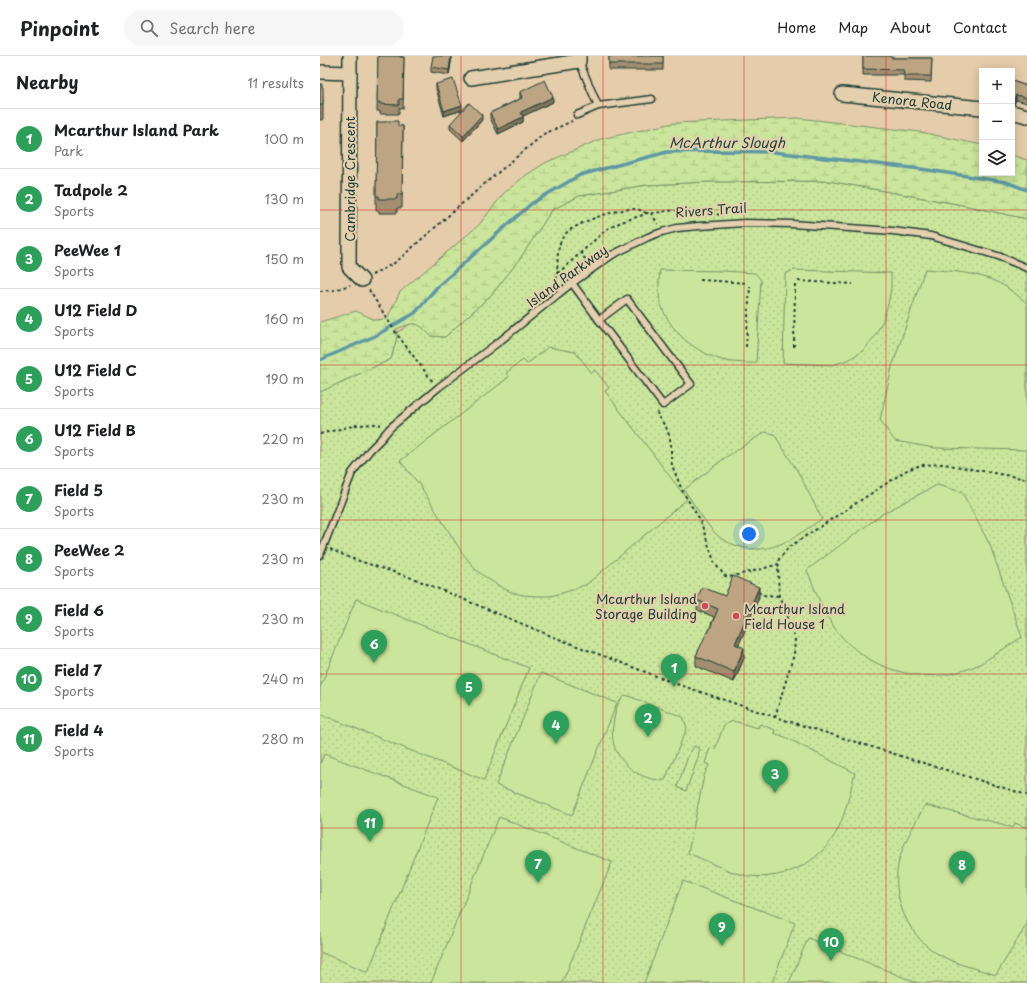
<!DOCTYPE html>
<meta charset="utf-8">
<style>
body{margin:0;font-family:"Playpen Sans",sans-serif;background:#f6f6f6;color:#202124}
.controls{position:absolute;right:12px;top:12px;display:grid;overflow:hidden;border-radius:0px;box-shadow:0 2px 10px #0003}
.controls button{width:36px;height:36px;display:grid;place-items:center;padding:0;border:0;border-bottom:1px solid #e0e0e0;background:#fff;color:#202124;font:20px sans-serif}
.you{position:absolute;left:429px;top:478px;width:14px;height:14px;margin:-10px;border:3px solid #fff;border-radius:50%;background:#1a73e8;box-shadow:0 0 0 6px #1a73e833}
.badge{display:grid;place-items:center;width:26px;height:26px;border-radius:50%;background:#d1495b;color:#fff;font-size:13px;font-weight:700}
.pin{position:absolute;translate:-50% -33px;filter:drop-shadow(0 1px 2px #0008)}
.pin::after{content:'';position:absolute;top:21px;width:14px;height:12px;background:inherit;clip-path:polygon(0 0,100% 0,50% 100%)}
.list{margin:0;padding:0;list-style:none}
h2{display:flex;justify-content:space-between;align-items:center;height:52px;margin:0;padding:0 16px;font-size:17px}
h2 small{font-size:13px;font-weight:400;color:#757577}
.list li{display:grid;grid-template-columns:26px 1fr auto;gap:12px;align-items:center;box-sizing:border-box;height:60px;padding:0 16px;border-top:1px solid #e0e0e0}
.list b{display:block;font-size:15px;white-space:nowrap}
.list p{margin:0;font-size:13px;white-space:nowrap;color:#757577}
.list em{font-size:13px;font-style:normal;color:#757577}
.icon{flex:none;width:22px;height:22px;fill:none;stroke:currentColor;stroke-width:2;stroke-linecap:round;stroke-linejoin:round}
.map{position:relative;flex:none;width:707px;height:927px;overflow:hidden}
header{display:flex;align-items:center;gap:24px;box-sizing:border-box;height:56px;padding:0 20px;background:#fff;border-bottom:1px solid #e0e0e0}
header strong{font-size:19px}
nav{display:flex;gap:22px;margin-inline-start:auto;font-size:14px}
.search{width:280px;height:36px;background:#f6f6f6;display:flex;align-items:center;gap:10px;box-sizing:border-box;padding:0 14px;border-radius:22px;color:#757577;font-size:15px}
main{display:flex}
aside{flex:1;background:#fff}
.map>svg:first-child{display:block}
.grass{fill:url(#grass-dots);stroke:#759268}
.wetland{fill:url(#wetland-marsh);stroke:#759268}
.garden{fill:#cbe69c;stroke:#759268}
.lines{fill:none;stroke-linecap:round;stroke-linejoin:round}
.stream{stroke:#6198a4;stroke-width:3.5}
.service-casing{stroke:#1f3d34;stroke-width:9}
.minor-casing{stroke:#1f3d34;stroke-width:16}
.path{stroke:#1f3d34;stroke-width:2;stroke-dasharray:3 3;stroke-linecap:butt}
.service{stroke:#e4cfae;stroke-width:6}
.minor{stroke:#e4cfae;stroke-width:13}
.wall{fill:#a38e71;stroke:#1f3d34}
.shaded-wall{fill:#84745c;stroke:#1f3d34}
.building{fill:#bda583;stroke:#1f3d34}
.grid{fill:none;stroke:#d62828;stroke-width:1;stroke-opacity:0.55}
.poi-dot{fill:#d1495b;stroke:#e4cfae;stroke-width:1.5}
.labels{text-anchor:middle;stroke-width:4;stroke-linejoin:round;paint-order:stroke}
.street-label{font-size:13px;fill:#1f3d34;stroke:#e4cfae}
.poi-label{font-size:13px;fill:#1f3d34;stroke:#e4cfae;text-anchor:end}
.water-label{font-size:14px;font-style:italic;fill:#24453d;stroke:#e4cfae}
</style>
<header>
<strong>Pinpoint</strong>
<div class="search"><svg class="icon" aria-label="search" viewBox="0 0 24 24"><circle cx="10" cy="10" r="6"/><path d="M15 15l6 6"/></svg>Search here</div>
<nav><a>Home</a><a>Map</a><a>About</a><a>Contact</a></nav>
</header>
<main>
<aside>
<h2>Nearby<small>11 results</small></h2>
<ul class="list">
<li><span class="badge" style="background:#2e9e5b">1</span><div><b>Mcarthur Island Park</b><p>Park</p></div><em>100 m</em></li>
<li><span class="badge" style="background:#2e9e5b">2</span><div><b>Tadpole 2</b><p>Sports</p></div><em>130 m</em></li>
<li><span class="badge" style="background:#2e9e5b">3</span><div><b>PeeWee 1</b><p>Sports</p></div><em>150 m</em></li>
<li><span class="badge" style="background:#2e9e5b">4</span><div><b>U12 Field D</b><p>Sports</p></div><em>160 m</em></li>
<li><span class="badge" style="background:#2e9e5b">5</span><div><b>U12 Field C</b><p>Sports</p></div><em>190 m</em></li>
<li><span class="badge" style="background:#2e9e5b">6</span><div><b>U12 Field B</b><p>Sports</p></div><em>220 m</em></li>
<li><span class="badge" style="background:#2e9e5b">7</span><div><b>Field 5</b><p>Sports</p></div><em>230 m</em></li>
<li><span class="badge" style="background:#2e9e5b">8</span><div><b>PeeWee 2</b><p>Sports</p></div><em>230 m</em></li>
<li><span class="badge" style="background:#2e9e5b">9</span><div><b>Field 6</b><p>Sports</p></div><em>230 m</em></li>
<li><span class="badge" style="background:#2e9e5b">10</span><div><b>Field 7</b><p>Sports</p></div><em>240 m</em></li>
<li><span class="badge" style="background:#2e9e5b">11</span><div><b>Field 4</b><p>Sports</p></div><em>280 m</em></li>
</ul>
</aside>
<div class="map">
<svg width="707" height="927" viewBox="0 0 707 927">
<defs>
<pattern id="grass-dots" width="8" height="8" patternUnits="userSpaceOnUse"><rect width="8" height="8" fill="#cbe69c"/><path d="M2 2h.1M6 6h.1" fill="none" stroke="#aec687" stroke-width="1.8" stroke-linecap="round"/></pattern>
<pattern id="wetland-marsh" width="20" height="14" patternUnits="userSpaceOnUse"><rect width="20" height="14" fill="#cbe69c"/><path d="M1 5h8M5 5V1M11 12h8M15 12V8" fill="none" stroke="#aec687"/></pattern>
</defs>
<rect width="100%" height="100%" fill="#e5ccaa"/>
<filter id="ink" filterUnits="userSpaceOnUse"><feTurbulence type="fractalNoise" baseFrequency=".025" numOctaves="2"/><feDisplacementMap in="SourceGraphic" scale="8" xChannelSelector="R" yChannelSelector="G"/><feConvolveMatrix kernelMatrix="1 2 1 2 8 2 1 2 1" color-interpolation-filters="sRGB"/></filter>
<g filter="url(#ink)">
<polygon class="grass" points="508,125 643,149 707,163 707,927 0,927 0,336 71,303 77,281 76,277 92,267 100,269 111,280 125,281 172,238 199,204 232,154 259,140 327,129 388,126"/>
<path class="wetland" d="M478,62l122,14 62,13v28h30v-18l15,5v59l-64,-14 -135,-24 -120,1 -61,3 -68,11 -27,14 -33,50 -27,34 -47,43 -14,-1c-16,-16 -15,-14 -35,-7l1,8 -6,22 -71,33v-70l36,-11 19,9 12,-1 13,-27 79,-67 25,-32 21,-17 20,-13 56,-24 73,-16z"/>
<g class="garden">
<path d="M605,213c24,2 51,3 74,14 10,5 19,13 28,20v147l-92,-2 -40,-7 -15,-21 12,-53z"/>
<path d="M340,214l62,1 33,2 6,7 -5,83c-11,0 -23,0 -34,-3 -29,-9 -54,-30 -62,-59 -2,-10 -1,-21 0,-31z"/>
<polygon points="474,214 571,217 571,233 568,248 563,264 555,280 544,294 528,304 512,309 463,307 465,218"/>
<polygon points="228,291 255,296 272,317 275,314 289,332 285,335 367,443 267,528 252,534 231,540 216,540 203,539 191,536 181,531 168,523 156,514 141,495 99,428 80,405 189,321 186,317 203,304 207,308"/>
<path d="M445,376l9,2 24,38 24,47c-27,17 -50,38 -84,27 -7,-2 -16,-6 -21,-11 -12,-11 -23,-32 -33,-45l42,-33z"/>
<path d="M617,429l25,7 28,53 32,92c-10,7 -21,13 -31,20 -5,3 -10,7 -16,9 -48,22 -110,5 -141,-39 -12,-17 -19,-38 -27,-57l75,-56z"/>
<polygon points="36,543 209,612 164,724 0,658 0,632"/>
<polygon points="221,617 297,647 252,759 176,729"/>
<path d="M306,639l57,22 4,11 -22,52c-20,1 -40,-11 -48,-28 -6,-10 -5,-23 -3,-33 2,-10 4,-19 12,-24z"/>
<path d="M413,665l25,7 2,-4 15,6 -1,3 11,4 70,36c-5,19 -9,39 -17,56 -18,36 -60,55 -99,45 -17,-5 -34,-14 -51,-21l16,-77 5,-11 -4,-2 5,-15 5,1 9,-24z"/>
<polygon points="374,690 380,693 378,698 379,699 366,735 357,731 370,695 371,696"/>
<polygon points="4,698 118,741 48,916 0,896 0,708"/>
<path d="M605,749l77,19 11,4 2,-5 12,5v96l-31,51c-17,-6 -39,-10 -54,-19 -34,-17 -52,-60 -43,-96 5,-19 17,-38 26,-55z"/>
<polygon points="179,761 292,806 242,927 111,927"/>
<polygon points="363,825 475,867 452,927 324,927"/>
<polygon points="488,882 597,927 469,927"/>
</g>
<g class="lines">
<polyline class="stream" points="0,304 55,280 95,257 117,231 211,148 229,137 260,119 347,96 394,95 453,96 601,113 686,126 707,134"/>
<defs>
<g id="service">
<polyline points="278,50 332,43"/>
<polyline points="257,59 278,50 259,5"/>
<polyline points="252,227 279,264 307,243 371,328 343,349 279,264"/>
<polyline points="0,499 32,417 50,394 60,384 70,372 119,331 180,285 252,227 292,199 328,181 342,176 357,172 379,170 425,167 472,168 573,175 611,180 678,200 707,212"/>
</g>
<g id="minor">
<polyline points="30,0 29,211 42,224"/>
<polyline points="0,16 30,17"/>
<polyline points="151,22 259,5 259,0"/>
<polyline points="522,38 662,52"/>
<polyline points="692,56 707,60"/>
</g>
</defs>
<use href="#service" class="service-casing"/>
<use href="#minor" class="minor-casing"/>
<g class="path">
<polyline points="331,157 338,168"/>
<polyline points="260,196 268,207"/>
<path d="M237,218c1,-12 -1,-26 6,-37 7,-13 56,-29 71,-28 5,0 8,2 12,4"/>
<polyline points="52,219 76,206 162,130 224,78 252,65"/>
<polyline points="380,224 428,227"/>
<polyline points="478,225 533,228"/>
<polyline points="235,229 237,218 287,173 301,166 320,160 327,157 335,157 347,155 363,154 385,155 400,159"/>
<polyline points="49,234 76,277 113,326"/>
<polyline points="0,235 15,234 30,229"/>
<polyline points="426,291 430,230"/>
<polyline points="474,291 475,227"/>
<polyline points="338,356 337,359 346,371 349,379 351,388 351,405 353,412 362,434 380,464 395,508 405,520 409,521 442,513 458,508"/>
<polyline points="0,378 36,369 58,368 61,369"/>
<polyline points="10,493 30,502 95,523 236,582 357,628 455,661 707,739"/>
<polyline points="438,536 444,539 459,540"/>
<polyline points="455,661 474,598 475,584 471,569 459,540 458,518 459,503 469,491 587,414 601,409 624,408 707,423"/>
</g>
<use href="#service" class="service"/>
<use href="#minor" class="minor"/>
</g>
<g class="wall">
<polygon points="58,0 84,1 83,53 79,52 79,58 60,58 60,55 57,55"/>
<polygon points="132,0 129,19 111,16 111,11"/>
<rect x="289" y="0" width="54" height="14"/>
<polygon points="543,0 571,2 612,2 611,26 584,25 584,19 543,19"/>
<polygon points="692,25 707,30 707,47 696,44 694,48 692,48"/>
<polygon points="0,28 2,31 3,45 3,64 0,64"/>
<polygon points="116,28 142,54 124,60 116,33"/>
<polygon points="200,36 233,46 203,60 203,66 178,78 170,62 170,57 200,43"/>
<polygon points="162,64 143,85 130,73 130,68"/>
<polygon points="57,66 78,70 83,70 82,152 77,152 77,157 59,157 59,155 56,155"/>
<polygon points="405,540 439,541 418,590 424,602 414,626 376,610 376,600 388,577 394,561 377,554 377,544"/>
</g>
<g class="shaded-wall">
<polygon points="131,0 132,0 129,19 129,14"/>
<polygon points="696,39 696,44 694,48 694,43"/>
<polygon points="233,41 233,46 201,61 201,56"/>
<polygon points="142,49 142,54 124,60 124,55"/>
<polygon points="162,59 162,64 143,85 143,80"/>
<polygon points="203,61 203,66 178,78 178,73"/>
<polygon points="439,531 439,541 415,598 415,588"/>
<polygon points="424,592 424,602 414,626 414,616"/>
</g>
<g class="building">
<polygon points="58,0 80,0 80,1 84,1 83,43 79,43 79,49 60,48 60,46 57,46"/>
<polygon points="113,0 131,0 129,14 111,11"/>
<rect x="289" y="0" width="54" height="8"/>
<polygon points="543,0 571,0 571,2 612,2 611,20 584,20 584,14 543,13"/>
<polygon points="133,23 142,49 124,55 116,28"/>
<polygon points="225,24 233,41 201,56 203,61 178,73 170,57 202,42 200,36"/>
<polygon points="692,25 707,30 707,42 696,39 694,43 692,43"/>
<polygon points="0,28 2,28 2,31 3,31 3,49 0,49"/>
<polygon points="149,47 162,59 143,80 130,68"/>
<polygon points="66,65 78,65 78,70 83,70 82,138 77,138 77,143 59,143 59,140 56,140 57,66 66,66"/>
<polygon points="413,520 439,531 415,588 424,592 414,616 376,600 387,576 388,577 398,553 377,544 382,531 405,540"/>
</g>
</g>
<path class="grid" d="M141,0v927M283,0v927M424,0v927M566,0v927M0,154h707M0,309h707M0,464h707M0,618h707M0,772h707"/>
<g class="poi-dot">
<circle cx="385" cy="550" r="4"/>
<circle cx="416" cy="560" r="4"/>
</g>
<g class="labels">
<g class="street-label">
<text transform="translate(592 45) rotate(6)" y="5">Kenora Road</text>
<text transform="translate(30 123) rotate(-90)" y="5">Cambridge Crescent</text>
<text transform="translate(391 154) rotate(-4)" y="5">Rivers Trail</text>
<text transform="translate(247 220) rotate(-36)" y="5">Island Parkway</text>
</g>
<g class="poi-label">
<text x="377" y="548">Mcarthur Island<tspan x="377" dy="15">Storage Building</tspan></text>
<text x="424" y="558" text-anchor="start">Mcarthur Island<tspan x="424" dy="15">Field House 1</tspan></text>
</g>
<g class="water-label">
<text x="407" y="92">McArthur Slough</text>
</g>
</g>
</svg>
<div class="controls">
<button>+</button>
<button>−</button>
<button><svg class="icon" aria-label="layers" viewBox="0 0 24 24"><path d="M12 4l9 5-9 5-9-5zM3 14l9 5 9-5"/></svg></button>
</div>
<div class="you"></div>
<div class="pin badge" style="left:354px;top:631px;background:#2e9e5b">1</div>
<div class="pin badge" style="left:328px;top:681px;background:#2e9e5b">2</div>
<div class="pin badge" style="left:455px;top:737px;background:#2e9e5b">3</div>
<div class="pin badge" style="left:236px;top:688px;background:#2e9e5b">4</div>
<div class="pin badge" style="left:149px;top:650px;background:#2e9e5b">5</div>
<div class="pin badge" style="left:54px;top:607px;background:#2e9e5b">6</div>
<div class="pin badge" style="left:218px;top:827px;background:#2e9e5b">7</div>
<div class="pin badge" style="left:642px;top:828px;background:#2e9e5b">8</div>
<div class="pin badge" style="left:402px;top:890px;background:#2e9e5b">9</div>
<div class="pin badge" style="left:511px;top:905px;background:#2e9e5b">10</div>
<div class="pin badge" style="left:50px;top:786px;background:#2e9e5b">11</div>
</div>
</main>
